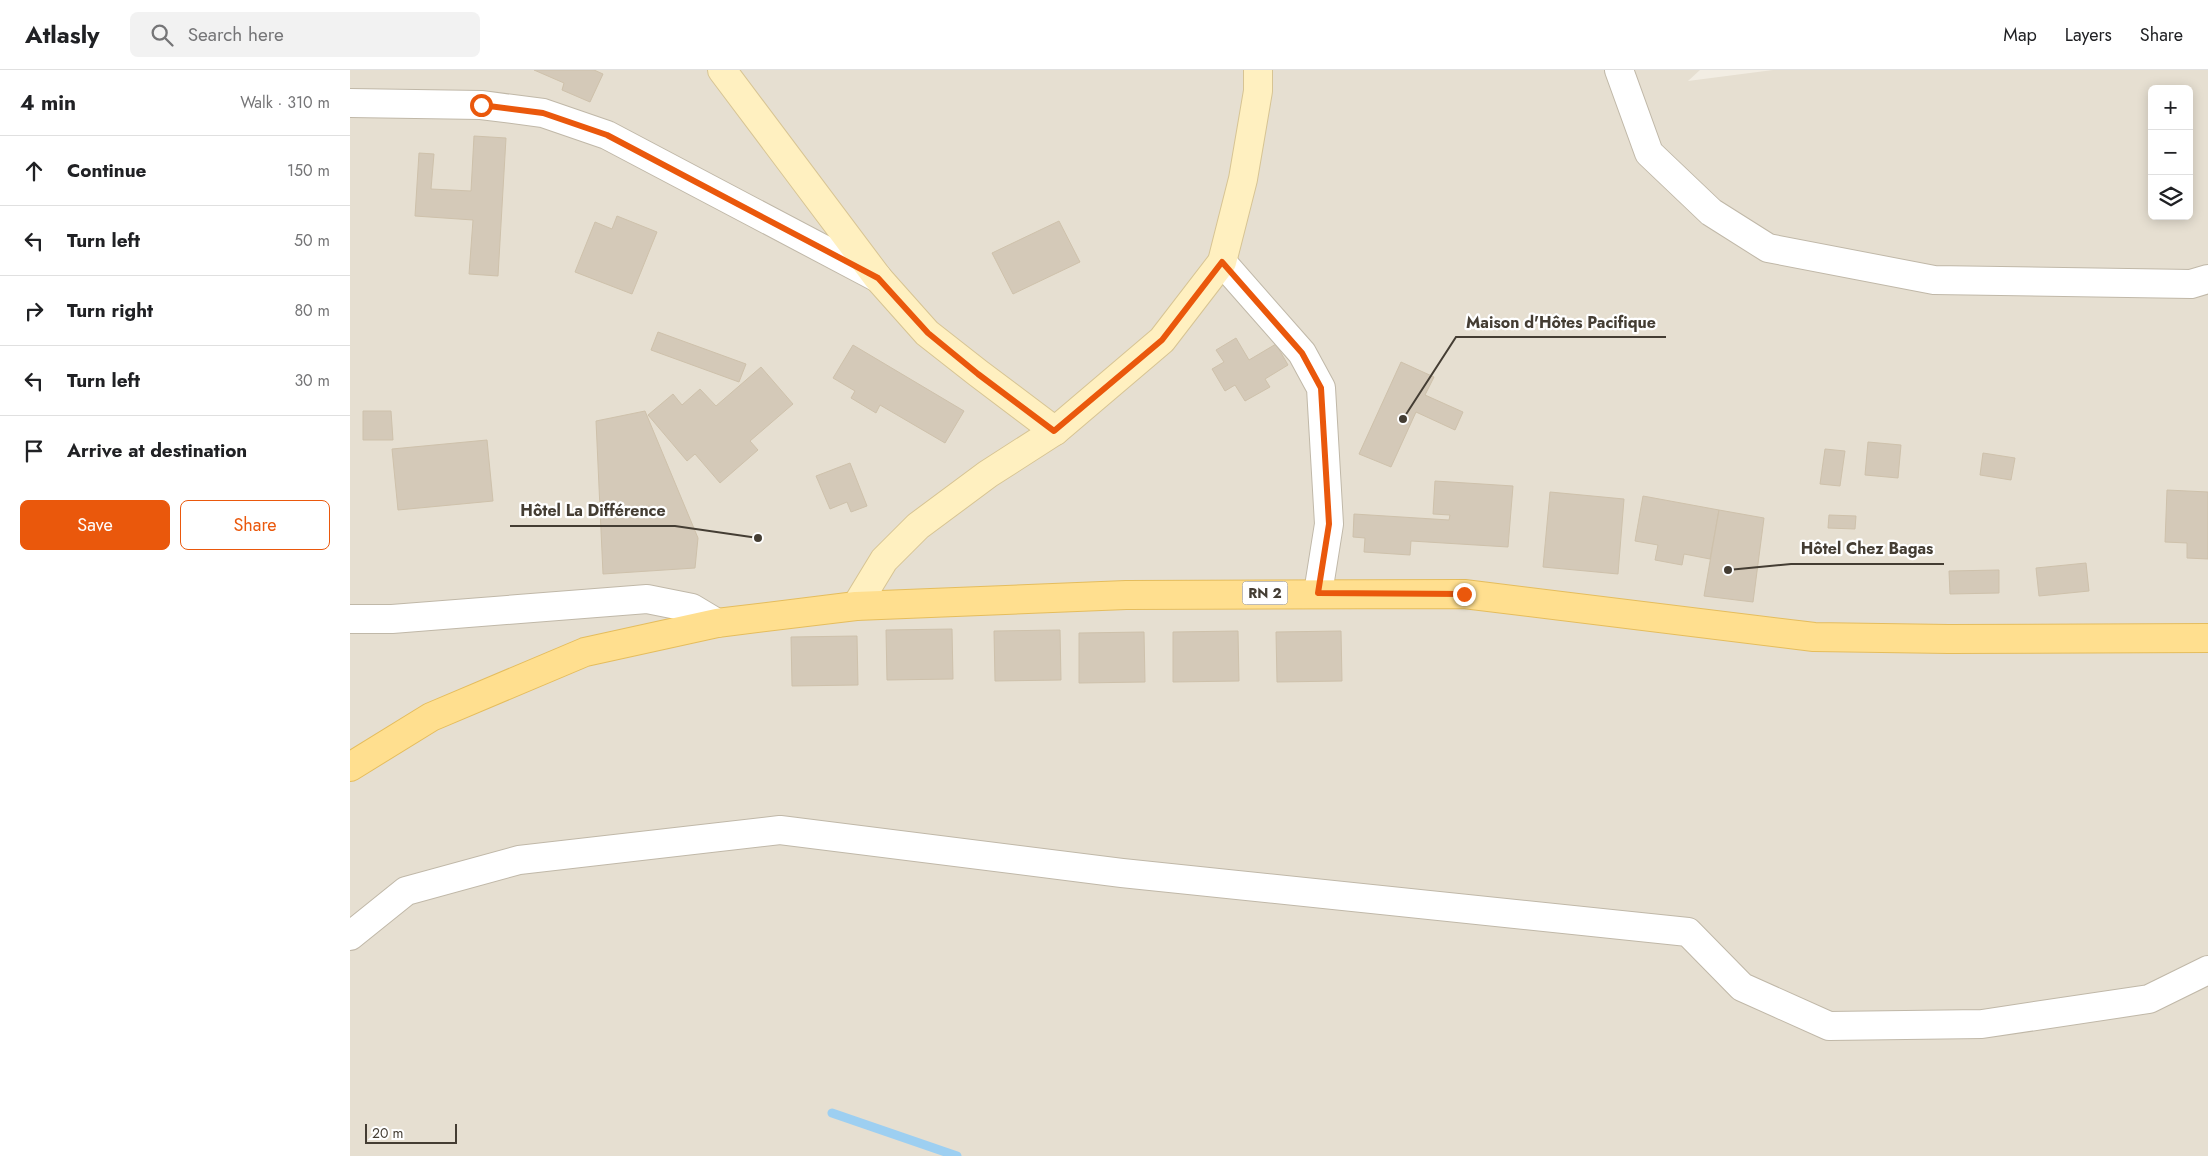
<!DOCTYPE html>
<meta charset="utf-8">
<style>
body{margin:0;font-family:Jost,sans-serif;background:#f2f2f2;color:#202124}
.controls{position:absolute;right:15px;top:15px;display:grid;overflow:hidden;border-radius:8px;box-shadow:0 2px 12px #0003}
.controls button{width:45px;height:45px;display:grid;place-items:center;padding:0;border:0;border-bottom:1px solid #e0e0e0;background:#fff;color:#202124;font:25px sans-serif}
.scale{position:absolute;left:15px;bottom:12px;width:92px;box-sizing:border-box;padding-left:5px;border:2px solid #443d33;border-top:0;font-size:14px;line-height:18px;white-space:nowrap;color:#443d33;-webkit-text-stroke:4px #fff;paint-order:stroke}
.stop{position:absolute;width:15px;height:15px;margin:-11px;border:4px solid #ea580c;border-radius:50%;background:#fff}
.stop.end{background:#ea580c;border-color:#fff;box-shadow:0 1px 5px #0008}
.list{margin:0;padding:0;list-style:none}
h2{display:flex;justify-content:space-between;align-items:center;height:65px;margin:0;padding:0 20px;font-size:21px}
h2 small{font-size:16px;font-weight:400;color:#757577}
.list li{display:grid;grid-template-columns:32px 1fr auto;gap:15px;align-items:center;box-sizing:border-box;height:70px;padding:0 20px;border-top:1px solid #e0e0e0}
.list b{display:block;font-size:19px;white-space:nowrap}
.list em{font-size:16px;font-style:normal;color:#757577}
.actions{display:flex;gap:10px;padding:15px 20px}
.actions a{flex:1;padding:11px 0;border:1px solid #ea580c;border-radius:8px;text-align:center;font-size:18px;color:#ea580c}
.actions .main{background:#ea580c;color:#fff}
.icon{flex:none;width:28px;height:28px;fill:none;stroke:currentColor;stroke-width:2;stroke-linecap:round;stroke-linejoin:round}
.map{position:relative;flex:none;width:1858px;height:1086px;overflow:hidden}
header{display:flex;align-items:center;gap:30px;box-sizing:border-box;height:70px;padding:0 25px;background:#fff;border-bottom:1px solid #e0e0e0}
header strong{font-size:24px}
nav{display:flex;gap:28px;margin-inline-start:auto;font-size:18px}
.search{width:350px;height:45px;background:#f2f2f2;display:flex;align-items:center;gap:12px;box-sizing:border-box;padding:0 18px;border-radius:8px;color:#757577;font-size:19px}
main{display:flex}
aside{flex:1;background:#fff}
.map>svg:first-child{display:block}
.residential{fill:#e6dfd1;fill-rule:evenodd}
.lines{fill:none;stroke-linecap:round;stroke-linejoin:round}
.stream{stroke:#9dcff1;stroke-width:9}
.building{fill:#d4c9b8;stroke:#cec1ab}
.street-casing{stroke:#c0b8a8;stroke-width:30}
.secondary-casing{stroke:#d7c493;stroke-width:30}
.primary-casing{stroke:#e5bd5d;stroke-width:30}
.street{stroke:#fff;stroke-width:28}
.secondary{stroke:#fff0c0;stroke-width:28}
.primary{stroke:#ffdf8f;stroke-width:28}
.route{stroke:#ea580c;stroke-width:6}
.labels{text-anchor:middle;stroke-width:4.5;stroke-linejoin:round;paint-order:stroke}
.shield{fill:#fff;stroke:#7c7770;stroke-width:1}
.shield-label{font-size:14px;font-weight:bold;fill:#443d33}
.leader{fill:none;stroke:#443d33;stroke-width:2}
.callout-dot{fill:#443d33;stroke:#fff;stroke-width:2}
.callout-label{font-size:16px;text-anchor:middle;font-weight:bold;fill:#443d33;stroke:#fff;stroke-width:4.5;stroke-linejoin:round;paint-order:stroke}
</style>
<header>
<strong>Atlasly</strong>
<div class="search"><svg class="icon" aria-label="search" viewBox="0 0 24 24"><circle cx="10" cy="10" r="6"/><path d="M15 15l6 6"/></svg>Search here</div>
<nav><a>Map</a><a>Layers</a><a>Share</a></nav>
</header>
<main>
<aside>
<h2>4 min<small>Walk · 310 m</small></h2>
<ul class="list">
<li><svg class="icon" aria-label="ahead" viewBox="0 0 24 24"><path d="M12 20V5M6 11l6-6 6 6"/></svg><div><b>Continue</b></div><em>150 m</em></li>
<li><svg class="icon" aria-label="left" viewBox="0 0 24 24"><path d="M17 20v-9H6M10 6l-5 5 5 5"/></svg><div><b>Turn left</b></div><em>50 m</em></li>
<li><svg class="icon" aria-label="right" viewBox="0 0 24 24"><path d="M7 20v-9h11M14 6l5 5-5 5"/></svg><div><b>Turn right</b></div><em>80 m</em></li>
<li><svg class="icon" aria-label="left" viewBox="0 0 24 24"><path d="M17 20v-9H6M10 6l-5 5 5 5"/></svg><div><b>Turn left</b></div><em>30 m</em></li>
<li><svg class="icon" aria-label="arrive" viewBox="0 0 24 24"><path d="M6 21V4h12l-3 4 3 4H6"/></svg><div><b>Arrive at destination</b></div></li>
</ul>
<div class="actions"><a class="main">Save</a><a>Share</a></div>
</aside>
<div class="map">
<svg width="1858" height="1086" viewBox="0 0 1858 1086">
<rect width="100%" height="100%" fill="#f2ede3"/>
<path class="residential" d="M0,0h1350l-12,11 85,-11h435v1086h-1858zM1802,19h37v127h-37z"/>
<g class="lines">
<polyline class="stream" points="482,1043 607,1086"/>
</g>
<g class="building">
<polygon points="184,0 244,0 253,4 240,32 212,20 214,13"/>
<polygon points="124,66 156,68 148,206 119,204 123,150 65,146 69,83 84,84 81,119 121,121"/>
<polygon points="267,146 307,162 282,224 225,202 245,152 262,159"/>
<polygon points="709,151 730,192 663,224 642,183"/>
<polygon points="308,262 396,294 389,312 301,280"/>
<polygon points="886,268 899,290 926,274 938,295 915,309 920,317 895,331 885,315 875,321 862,299 874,292 866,280"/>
<polygon points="503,275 614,341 595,373 530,335 526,343 501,328 505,321 483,308"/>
<polygon points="1051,292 1084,307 1075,325 1113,342 1105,360 1066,342 1041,397 1009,384"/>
<polygon points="411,297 443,334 400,371 408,380 370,413 345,384 337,391 298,345 323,324 332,335 350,319 366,336"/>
<polygon points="13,341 41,341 43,370 13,370"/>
<polygon points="295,341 348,468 345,498 253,504 246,351"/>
<polygon points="137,370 143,431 48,440 42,379"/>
<polygon points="1518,372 1551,375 1548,408 1515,405"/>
<polygon points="1475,379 1495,381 1490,416 1470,414"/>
<polygon points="1633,383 1665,388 1661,410 1630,405"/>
<polygon points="500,393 517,436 501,442 497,432 480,439 466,406"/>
<polygon points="1085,411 1163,416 1158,477 1061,471 1060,485 1014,482 1015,468 1003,467 1004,444 1099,450 1100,445 1083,444"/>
<polygon points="1817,420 1858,422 1858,489 1837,488 1837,473 1815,472"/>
<polygon points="1200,422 1274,429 1268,504 1193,497"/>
<polygon points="1293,426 1369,440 1360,489 1334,484 1332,495 1305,490 1308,475 1285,471"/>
<polygon points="1369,440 1414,448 1403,532 1354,526"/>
<polygon points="1479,445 1506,446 1505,459 1478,458"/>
<polygon points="1736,493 1739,521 1689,526 1686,498"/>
<polygon points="1649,500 1649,523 1600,524 1599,501"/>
<polygon points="602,559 603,609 537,610 536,560"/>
<polygon points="710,560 711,610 645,611 644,561"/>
<polygon points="888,561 889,611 823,612 823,562"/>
<polygon points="991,561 992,611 927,612 926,562"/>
<polygon points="794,562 795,612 729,613 729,563"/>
<polygon points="507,566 508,615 442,616 441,567"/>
</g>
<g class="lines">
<defs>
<g id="street">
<polyline points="1269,0 1299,83 1361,142 1418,178 1584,210 1841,214 1858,209"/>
<polyline points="0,33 131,35 193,43 257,65 528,208"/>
<polyline points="872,192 952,283 971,318 979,454 968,523"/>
<polyline points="0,549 42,549 297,529 342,538 367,553"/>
<polyline points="0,866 56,821 169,790 430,760 772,803 1338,862 1392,917 1479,956 1632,954 1799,929 1858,900"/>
</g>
<g id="secondary">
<polyline points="372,0 528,208 577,263 628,303 705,361"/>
<polyline points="506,536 534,490 568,456 638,404 705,361 812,270 872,192 893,109 908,21 908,0"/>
</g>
<polyline id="primary" points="0,697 81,647 235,582 367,553 506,536 776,525 1114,524 1464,567 1599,569 1858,568"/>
</defs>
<use href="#street" class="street-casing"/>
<use href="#secondary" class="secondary-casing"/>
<use href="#primary" class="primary-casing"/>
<use href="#street" class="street"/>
<use href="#secondary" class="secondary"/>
<use href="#primary" class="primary"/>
</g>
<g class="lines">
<polyline class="route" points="131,35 193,43 257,65 528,208 578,263 628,304 704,361 812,270 872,192 952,283 971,318 979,454 968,523 1114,524"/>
</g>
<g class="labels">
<rect class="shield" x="892.5" y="511.5" width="45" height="23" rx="4"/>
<g class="shield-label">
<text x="915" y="528">RN 2</text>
</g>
</g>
<path class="leader" d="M1053 349L1106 267H1316M408 468L325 456H160M1378 500L1441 494H1594"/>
<g class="callout-dot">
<circle cx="1053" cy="349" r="5"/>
<circle cx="408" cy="468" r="5"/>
<circle cx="1378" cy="500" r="5"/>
</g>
<g class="callout-label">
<text x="1211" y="258">Maison d'Hôtes Pacifique</text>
<text x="243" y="446">Hôtel La Différence</text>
<text x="1517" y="484">Hôtel Chez Bagas</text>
</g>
</svg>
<div class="controls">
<button>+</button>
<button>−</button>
<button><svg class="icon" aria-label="layers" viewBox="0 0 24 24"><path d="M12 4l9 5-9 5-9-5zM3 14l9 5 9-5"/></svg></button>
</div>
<div class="scale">20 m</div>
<div class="stop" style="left:131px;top:35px"></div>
<div class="stop end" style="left:1114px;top:524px"></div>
</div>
</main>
